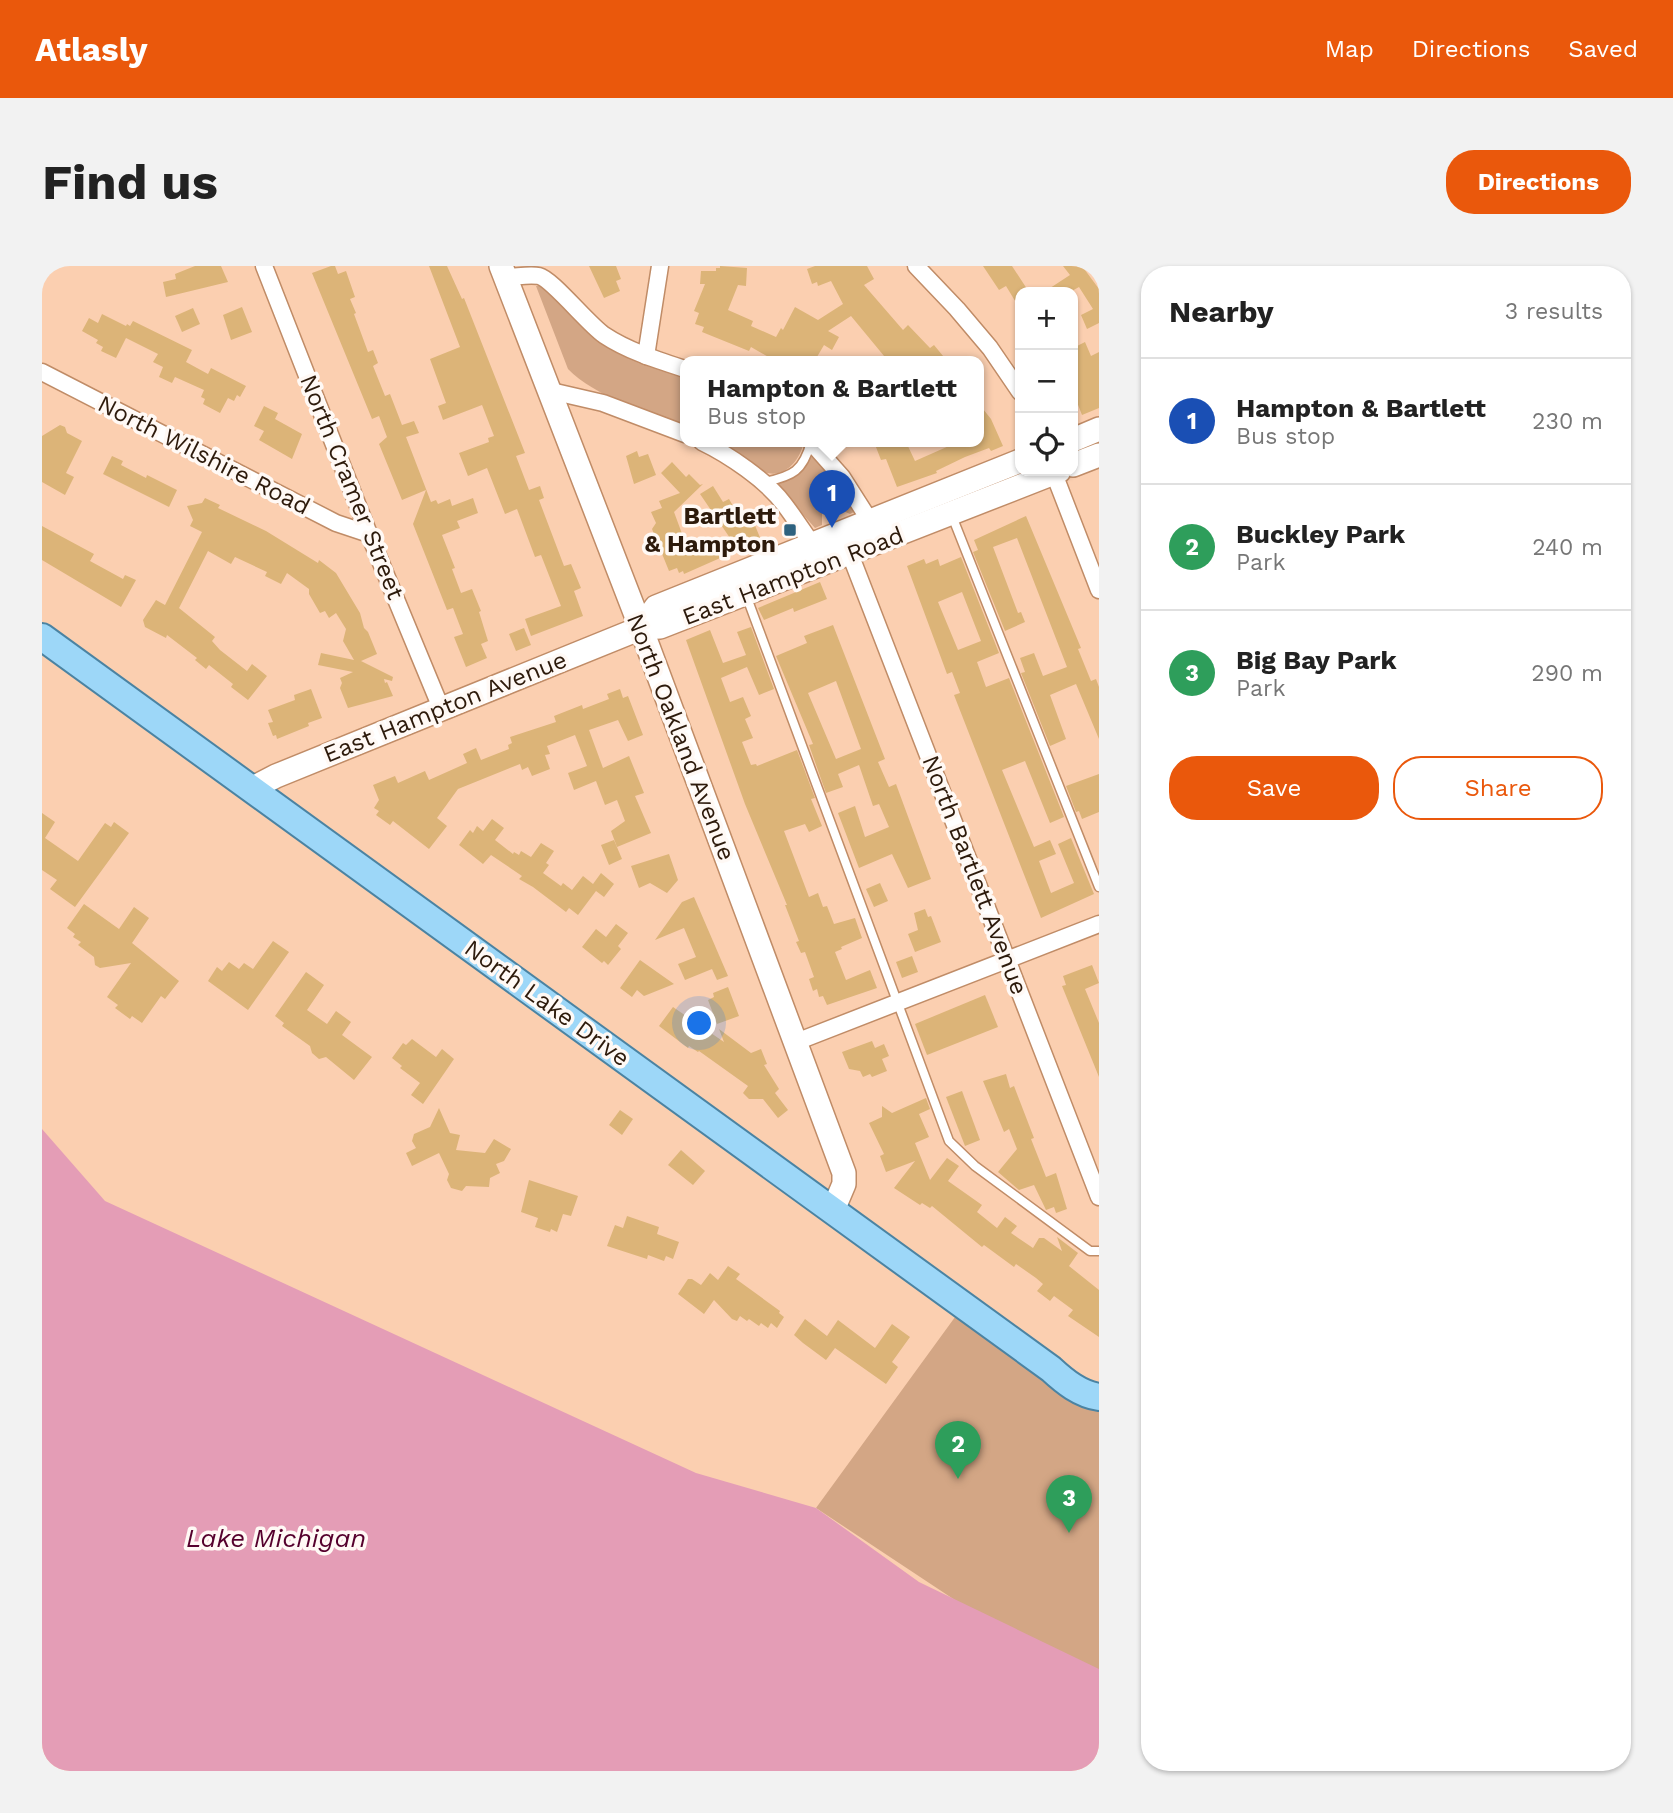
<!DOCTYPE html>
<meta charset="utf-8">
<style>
body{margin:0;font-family:"Work Sans",sans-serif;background:#f2f2f2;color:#222}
.controls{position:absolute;right:21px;top:21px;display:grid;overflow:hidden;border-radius:14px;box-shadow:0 2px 5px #0004}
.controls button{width:63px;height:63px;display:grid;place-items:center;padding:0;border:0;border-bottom:2px solid #e0e0e0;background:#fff;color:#222;font:35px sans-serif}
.you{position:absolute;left:658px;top:758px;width:24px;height:24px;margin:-18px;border:5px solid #fff;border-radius:50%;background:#1a73e8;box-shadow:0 0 0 10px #1a73e833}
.badge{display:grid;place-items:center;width:46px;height:46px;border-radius:50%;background:#ea580c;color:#fff;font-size:23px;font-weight:700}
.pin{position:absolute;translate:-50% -58px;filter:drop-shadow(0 2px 4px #0008)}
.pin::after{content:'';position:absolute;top:37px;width:24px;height:21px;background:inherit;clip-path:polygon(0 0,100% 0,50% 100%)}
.popup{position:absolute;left:638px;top:90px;width:304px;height:91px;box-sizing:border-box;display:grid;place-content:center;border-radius:14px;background:#fff;filter:drop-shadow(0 2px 5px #0005);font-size:23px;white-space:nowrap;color:#767676}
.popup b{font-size:26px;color:#222}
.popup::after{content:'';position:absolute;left:50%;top:100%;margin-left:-14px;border:14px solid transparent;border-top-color:#fff}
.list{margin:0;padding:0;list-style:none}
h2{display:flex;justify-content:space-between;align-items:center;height:91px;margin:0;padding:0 28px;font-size:30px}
h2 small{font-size:23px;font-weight:400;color:#767676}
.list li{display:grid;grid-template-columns:46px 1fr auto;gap:21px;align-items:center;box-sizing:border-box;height:126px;padding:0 28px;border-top:2px solid #e0e0e0}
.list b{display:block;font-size:26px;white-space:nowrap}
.list p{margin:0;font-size:23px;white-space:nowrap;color:#767676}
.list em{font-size:23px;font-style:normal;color:#767676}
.actions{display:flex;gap:14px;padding:21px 28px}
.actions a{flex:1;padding:16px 0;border:2px solid #ea580c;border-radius:28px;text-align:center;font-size:24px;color:#ea580c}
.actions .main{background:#ea580c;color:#fff}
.icon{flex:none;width:38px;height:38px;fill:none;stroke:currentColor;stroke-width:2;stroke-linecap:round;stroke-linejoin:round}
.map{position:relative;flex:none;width:1057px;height:1505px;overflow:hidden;border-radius:28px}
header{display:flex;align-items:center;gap:42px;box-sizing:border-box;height:98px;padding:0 35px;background:#ea580c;color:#fff}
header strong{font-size:33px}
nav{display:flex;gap:38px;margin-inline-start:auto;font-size:24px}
.intro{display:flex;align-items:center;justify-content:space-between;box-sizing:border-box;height:168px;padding:0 42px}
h1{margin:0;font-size:49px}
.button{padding:18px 32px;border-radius:28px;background:#ea580c;color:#fff;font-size:24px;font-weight:700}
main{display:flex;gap:42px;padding:0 42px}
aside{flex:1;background:#fff;border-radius:28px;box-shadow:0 2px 5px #0004}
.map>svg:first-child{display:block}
.green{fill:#d3a685}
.water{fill:#e49db6}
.building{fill:#dcb478;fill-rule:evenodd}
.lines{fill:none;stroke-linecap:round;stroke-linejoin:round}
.service-casing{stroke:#c08c67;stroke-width:11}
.minor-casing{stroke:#c08c67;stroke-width:19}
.secondary-casing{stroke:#c08c67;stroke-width:26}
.primary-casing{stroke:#4b83a2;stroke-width:30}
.service{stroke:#fff;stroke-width:8}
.minor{stroke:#fff;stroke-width:16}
.secondary{stroke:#fff;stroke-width:23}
.primary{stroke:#9dd7f8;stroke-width:26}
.poi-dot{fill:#2e617e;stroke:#fff9f5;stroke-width:2.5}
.labels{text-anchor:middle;stroke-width:7;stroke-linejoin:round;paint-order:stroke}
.street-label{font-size:24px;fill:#2d1a0b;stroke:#fff9f5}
.poi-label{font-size:24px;font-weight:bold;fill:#2d1a0b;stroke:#fff9f5;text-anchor:end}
.water-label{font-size:26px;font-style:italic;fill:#55002d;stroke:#fff9f5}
</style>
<header>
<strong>Atlasly</strong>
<nav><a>Map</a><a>Directions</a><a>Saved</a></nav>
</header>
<div class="intro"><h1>Find us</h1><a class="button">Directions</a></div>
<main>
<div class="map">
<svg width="1057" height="1505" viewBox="0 0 1057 1505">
<rect width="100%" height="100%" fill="#fbcfb0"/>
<g class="green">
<path d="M494,20h6l46,46 43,26 54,20v48c-36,-12 -91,-30 -117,-57z"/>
<path d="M679,176h78l4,3c-4,17 -21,36 -41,26 -12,-6 -26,-21 -41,-29z"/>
<polygon points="771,189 796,220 812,246 808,248 783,237 780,239 780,259 773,262 733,217 758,207"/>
<polygon points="916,1047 1037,1139 1057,1145 1057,1407 937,1350 774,1242"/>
</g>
<polygon class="water" points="0,863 63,935 654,1207 774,1242 877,1316 1057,1403 1057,1505 0,1505"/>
<g class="building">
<polygon points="153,0 179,0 186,16 124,31 121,16 134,13 133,8"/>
<polygon points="289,0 293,0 296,8 304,5 313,31 308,33 314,47 312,48 326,86 331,84 336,97 331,100 343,130 348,128 360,159 372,155 377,167 364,171 389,236 394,234 396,238 408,233 410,240 431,232 436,247 415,255 418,262 400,269 413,302 410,303 419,327 430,323 439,345 437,346 446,375 439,378 445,392 424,401 412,371 421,368 411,342 405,344 371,258 384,224 360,234 337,178 345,171 337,150 330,153 270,7"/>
<polygon points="387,0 405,0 420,33 422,32 483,187 474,190 487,224 498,220 502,232 497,234 522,300 529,298 539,322 532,325 541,350 489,370 483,353 519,340 499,289 493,291 475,243 463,248 445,202 426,210 417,187 447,176 446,172 452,170 440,139 401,154 396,140 404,137 388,93 418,81"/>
<polygon points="547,0 574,0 579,13 574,15 578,25 562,32"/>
<polygon points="678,0 705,2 704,20 696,19 686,44 711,55 709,60 734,71 739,62 741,64 753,41 776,54 801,38 789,15 776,20 775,16 770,18 765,3 773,0 825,0 832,13 822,19 861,64 866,59 888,82 892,79 906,96 847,96 809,50 786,65 797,71 790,84 782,79 772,96 735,96 709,81 707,85 660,66 662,61 653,58 657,47 652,45 663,18 658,18 659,5 674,5 674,2 678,2"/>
<polygon points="941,0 970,0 987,26 978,26 978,43 964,20 957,24"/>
<polygon points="1021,0 1040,0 1057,23 1057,57 1045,63 1039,49 1051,43 1037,21 1028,26 1002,26 1028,9"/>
<polygon points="200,41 210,66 189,74 181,49"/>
<polygon points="151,42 158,58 140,66 133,50"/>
<polygon points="60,48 84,60 85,58 88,60 91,55 150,84 144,96 166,108 169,102 204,120 198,131 195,129 192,135 186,132 178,147 161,138 163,133 159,131 162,124 133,111 130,117 117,111 121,101 111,96 116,88 84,72 74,92 59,85 61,81 54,77 56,74 40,65 47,52 56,57"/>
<polygon points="1043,76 1049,90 1057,86 1057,142 1040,149 1031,126 1031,82"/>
<polygon points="937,138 949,153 961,180 949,185 947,182 923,191 894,205 895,207 855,221 844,193 839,194 832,176 864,176 873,195 916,176 937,176"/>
<polygon points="222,140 236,147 233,153 260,168 250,193 217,174 222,165 212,160"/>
<polygon points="18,159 23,161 25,167 40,175 24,207 32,211 23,229 0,216 0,170"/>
<polygon points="595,185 597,191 606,188 614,209 592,218 584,190"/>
<polygon points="70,190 81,195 79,199 104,212 105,209 135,224 127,241 61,208"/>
<polygon points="630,196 644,211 647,208 658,219 661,218 632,246 646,284 651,282 654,286 688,272 658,228 671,220 681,236 687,233 703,260 712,257 719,274 642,308 641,305 637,307 635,302 627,305 610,263 614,257 609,246 620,242 617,235 638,227 619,207"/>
<polygon points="163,232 178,239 176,242 224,265 276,297 277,294 294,307 318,347 322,362 326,366 335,388 319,395 351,411 350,415 342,413 343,417 345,416 351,430 306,442 298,422 300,417 298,412 311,406 276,399 279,387 312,394 301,375 304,363 294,347 287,352 283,345 278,347 267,328 267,323 245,307 239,318 223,310 225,306 193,291 189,298 166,285 137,342 173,371 170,375 178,384 205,405 210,398 225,410 206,434 189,421 191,418 167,399 164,403 153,394 155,392 125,369 124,372 103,361 101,354 114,334 123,339 160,266 148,260 151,254 145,240 160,237"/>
<polygon points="984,250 1039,382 1036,383 1049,415 1054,413 1057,421 1057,473 1034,418 1008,429 1024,473 1008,480 979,407 983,406 978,392 992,387 1001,410 1025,401 975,272 951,281 976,347 979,346 983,356 963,365 931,286 936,284 932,274"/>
<polygon points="0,260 52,288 48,295 81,313 83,309 94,314 79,341 0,294"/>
<path d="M919,291l38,96 -22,9 9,25 23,-9 55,139 -14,6 -25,-62 -23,9 32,77 16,-7 6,14 -17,7 12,32 23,-10 -16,-39 13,-6 23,56 -53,24 -87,-223 6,-2 -8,-21 -5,2 -40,-108 17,-7 2,5 12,-5 2,7zM920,326l19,49 -23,9 -20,-48z"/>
<polygon points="778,316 785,333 752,346 751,342 722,354 716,342"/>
<path d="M791,359l52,134 -7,3 11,25 7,-3 35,95 -23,9 -16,-34 -33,14 -21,-55 17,-7 10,31 24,-10 -10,-23 -6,2 -14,-41 -21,9 5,13 -17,6 -17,-48 4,-1 -37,-88 31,-13 -3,-7zM794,415l25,68 -25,10 -28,-66z"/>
<polygon points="709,361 732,423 717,429 705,401 679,412 688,436 701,431 709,450 703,453 711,472 700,476 709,499 714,498 715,500 755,484 773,532 769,533 780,560 767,566 763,558 742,565 767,631 776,627 781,641 785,640 792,658 813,652 820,672 799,681 800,683 793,686 804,714 828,704 835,722 785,739 781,730 777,731 775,723 771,725 767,713 772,711 763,686 759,687 754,676 757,675 743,639 745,639 703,538 644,374 668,364 681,397 704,389 695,366"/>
<polygon points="482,362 489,379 474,385 467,368"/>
<polygon points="269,423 280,452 266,457 267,460 235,473 234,469 231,470 226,457 231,456 226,444 253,434 252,429"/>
<polygon points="578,423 581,432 586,430 601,469 586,475 576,454 547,464 561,502 587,490 602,527 593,530 609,567 575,581 569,565 583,555 575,534 563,539 554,515 532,524 526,507 545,500 533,469 505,480 508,488 503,489 508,503 490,510 486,501 480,504 478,498 416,523 395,552 405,560 387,583 351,555 348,559 334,549 337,545 332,542 337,534 331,519 353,510 356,517 383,505 387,514 425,497 421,488 434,482 439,494 467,483 466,479 470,477 468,471 514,456 512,450 540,439 541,443 567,433 565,428"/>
<polygon points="1057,508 1057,546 1040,553 1037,545 1034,546 1024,520"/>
<polygon points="0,547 13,556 3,572 36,595 63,557 69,561 72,556 87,567 33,641 8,623 15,614 0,604"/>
<polygon points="450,553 462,562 453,574 471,588 472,586 477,589 479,585 489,591 499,577 512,585 504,597 507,599 501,607 519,620 521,617 530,624 541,610 551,618 559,607 572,618 562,631 554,625 536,649 527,642 524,646 491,621 477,613 480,610 449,589 441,598 417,579 428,564 431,567 435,560 441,565"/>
<polygon points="572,574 580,593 567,599 559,579"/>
<polygon points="627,588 636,614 625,627 608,617 597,622 589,600"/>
<polygon points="838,617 846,635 832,641 824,623"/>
<polygon points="652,631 686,710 675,714 670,703 643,714 636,698 654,691 642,662 613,674 640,636"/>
<polygon points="42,638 77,663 92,641 107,652 90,677 137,715 123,733 119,730 100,757 90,750 88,753 73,742 76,739 65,731 89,697 58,702 53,699 52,691 36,679 39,676 31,671 33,668 25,662"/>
<polygon points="883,643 886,651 889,650 899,676 873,686 866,668 876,664 872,647"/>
<polygon points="574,658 586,667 576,680 579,683 566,699 562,695 560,697 540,681 554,663 564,671"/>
<polygon points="231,675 247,686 206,744 166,715 175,701 180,705 187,696 197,703 202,697 211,703"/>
<polygon points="870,690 876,706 860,712 854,696"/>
<polygon points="598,694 632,718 602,730 595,724 590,731 578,722"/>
<polygon points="1050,699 1057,717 1043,723 1057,757 1057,811 1020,720 1024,719 1021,710"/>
<polygon points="264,706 282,719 265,744 285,758 294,745 309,756 300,769 330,791 312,814 284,791 277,793 270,787 268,780 240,760 242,757 233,750"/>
<polygon points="686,721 697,750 675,758 666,734 672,731 671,727"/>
<polygon points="943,729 956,761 885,789 873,758"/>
<polygon points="631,741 682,776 677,763 709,787 719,783 725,798 722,799 737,823 733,827 746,844 736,852 721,833 707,833 701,827 706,820 657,785 656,786 647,780 646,782 617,760"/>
<polygon points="370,773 394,791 400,783 412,793 381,838 369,829 378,817 358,802 360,800 350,792 361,777 364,779"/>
<polygon points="830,775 833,782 842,778 847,790 840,793 845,805 830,811 828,808 821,811 818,805 807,803 800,786"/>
<polygon points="964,808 968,822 972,820 992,872 989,873 1004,911 1014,907 1025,943 1014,947 1012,941 1004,944 992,919 977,924 956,906 975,883 967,863 962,866 941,815"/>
<polygon points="920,825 938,874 923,880 904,831"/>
<polygon points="884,832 888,843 877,848 887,871 873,877 888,914 905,892 917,900 906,915 940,939 935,946 955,962 963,951 975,960 969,967 991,982 997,972 1002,972 1020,985 1015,971 1036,987 1027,1000 1057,1024 1057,1071 1026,1050 1031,1044 1012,1030 1008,1035 995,1025 1001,1018 994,1012 974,998 972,1001 942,979 940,981 890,940 888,942 880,937 878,939 852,922 873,895 844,906 838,890 842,888 827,857 840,851 840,840 850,847"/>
<polygon points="397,842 408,867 418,869 414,884 443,887 452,873 469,883 462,895 454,898 458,907 448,912 447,921 424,920 420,925 409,922 405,914 407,908 397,887 370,900 364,887 374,882 370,875 372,868 388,861"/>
<polygon points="578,844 591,853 580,869 567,859"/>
<polygon points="639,884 663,905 651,919 626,899"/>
<polygon points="487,914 536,930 529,950 521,948 515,966 509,963 508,966 493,961 496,952 479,946"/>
<polygon points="585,950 617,961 615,968 637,976 631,993 624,990 622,995 606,989 605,993 565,980 573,959 581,962"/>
<polygon points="686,1000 698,1008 694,1013 738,1045 737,1047 742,1051 735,1062 729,1057 726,1062 719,1057 717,1060 707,1053 705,1055 698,1050 695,1055 690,1053 672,1034 662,1048 636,1028 646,1013 650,1013 659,1019 668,1007 676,1014"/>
<polygon points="763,1053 785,1070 796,1054 833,1082 850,1058 868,1071 850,1096 856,1101 844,1118 793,1082 784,1094 761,1077 752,1069"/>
</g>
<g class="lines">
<defs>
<g id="service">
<path d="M723,216c28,-6 38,-11 46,-40"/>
<polyline points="910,250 1057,621"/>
<polyline points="704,329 907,875 933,900 1048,985 1057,985"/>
</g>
<g id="minor">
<polyline points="222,0 327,268 399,442"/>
<polyline points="874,0 915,43 948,82 978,126"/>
<path d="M464,11c10,0 23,-3 33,-1 13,3 48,47 65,59 24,16 53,25 81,34"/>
<polyline points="604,90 618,0"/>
<polyline points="0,106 294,257 327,268"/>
<polyline points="509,125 561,137 643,168"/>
<path d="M660,176c27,13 64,38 82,62 10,13 19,27 28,40l9,3"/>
<polyline points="769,176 800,211 828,255 824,262"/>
<polyline points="1011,205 1057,324"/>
<polyline points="808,288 1057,931"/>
<polyline points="754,776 1057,658"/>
</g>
<g id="secondary">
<polyline points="459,0 599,362 802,907 802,918 791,944"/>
<polyline points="1031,174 1057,163"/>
<polyline points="1031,199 1057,189"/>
<polyline points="599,362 614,341 978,195"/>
<polyline points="209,523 234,510 599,362 618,361 1017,205"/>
</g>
<path id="primary" d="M0,371l1009,732c14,13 29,25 48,28"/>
</defs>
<use href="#service" class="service-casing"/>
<use href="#minor" class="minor-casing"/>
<use href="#secondary" class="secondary-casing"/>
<use href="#primary" class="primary-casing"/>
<use href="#service" class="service"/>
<use href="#minor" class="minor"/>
<use href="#secondary" class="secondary"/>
<use href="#primary" class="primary"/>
</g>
<rect class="poi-dot" x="741" y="257" width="14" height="14" rx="3.5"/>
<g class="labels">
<g class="street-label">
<text transform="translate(162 189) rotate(27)" y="8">North Wilshire Road</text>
<text transform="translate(310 221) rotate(68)" y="8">North Cramer Street</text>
<text transform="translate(751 310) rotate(-21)" y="8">East Hampton Road</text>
<text transform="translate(403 441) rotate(-22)" y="8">East Hampton Avenue</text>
<text transform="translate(639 471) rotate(69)" y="8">North Oakland Avenue</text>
<text transform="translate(933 609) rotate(69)" y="8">North Bartlett Avenue</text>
<text transform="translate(505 737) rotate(36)" y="8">North Lake Drive</text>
</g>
<g class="poi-label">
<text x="734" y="258">Bartlett<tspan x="734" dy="28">&amp; Hampton</tspan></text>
</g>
<g class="water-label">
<text x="234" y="1281">Lake Michigan</text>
</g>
</g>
</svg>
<div class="controls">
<button>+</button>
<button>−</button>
<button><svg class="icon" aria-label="locate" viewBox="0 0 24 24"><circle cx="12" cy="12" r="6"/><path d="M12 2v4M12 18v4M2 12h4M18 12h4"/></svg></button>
</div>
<div class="you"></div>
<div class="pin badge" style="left:790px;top:262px;background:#1a4fb4">1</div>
<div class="popup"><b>Hampton &amp; Bartlett</b>Bus stop</div>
<div class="pin badge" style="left:916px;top:1213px;background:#2e9e5b">2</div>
<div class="pin badge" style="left:1027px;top:1267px;background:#2e9e5b">3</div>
</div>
<aside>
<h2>Nearby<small>3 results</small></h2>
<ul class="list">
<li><span class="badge" style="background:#1a4fb4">1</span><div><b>Hampton &amp; Bartlett</b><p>Bus stop</p></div><em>230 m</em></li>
<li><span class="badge" style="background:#2e9e5b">2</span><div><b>Buckley Park</b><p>Park</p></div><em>240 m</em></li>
<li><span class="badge" style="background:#2e9e5b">3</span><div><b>Big Bay Park</b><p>Park</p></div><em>290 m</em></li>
</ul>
<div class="actions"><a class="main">Save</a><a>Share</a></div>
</aside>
</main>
